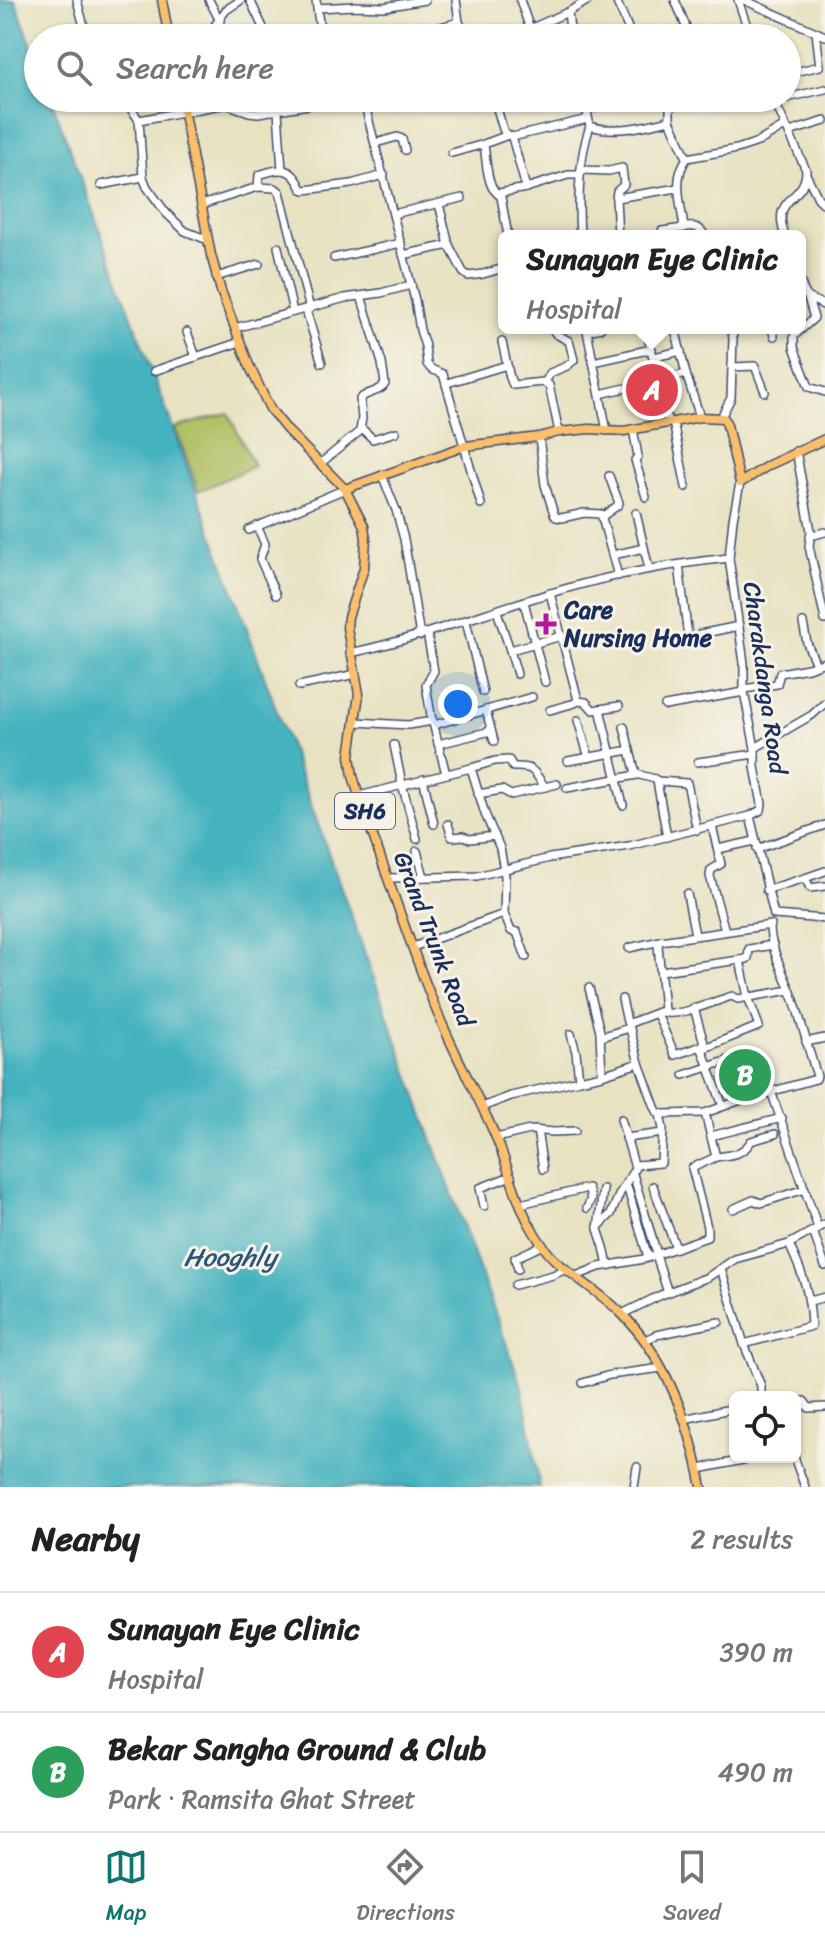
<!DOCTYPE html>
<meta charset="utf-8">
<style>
body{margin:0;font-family:Sriracha,sans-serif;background:#f6f6f6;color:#222}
.controls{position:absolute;right:24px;bottom:24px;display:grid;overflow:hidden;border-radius:12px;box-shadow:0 2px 6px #0004}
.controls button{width:72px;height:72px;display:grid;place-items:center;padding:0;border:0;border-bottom:2px solid #e0e0e0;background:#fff;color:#222;font:40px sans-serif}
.you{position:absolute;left:458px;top:704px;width:28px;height:28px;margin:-20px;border:6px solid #fff;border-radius:50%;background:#1a73e8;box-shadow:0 0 0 12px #1a73e833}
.badge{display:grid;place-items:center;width:52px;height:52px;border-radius:50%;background:#0f766e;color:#fff;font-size:26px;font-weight:700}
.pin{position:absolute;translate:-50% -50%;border:4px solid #fff;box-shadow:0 2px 8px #0006}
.popup{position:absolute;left:498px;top:230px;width:308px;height:104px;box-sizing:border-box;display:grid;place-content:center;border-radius:12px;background:#fff;filter:drop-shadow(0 2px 6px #0005);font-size:26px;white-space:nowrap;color:#767676}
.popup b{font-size:30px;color:#222}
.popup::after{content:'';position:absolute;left:50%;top:100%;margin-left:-16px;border:16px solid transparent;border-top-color:#fff}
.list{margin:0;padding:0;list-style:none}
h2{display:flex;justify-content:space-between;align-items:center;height:104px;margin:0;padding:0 32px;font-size:34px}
h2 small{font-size:26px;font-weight:400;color:#767676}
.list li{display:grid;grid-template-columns:52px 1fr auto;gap:24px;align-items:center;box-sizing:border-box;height:120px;padding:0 32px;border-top:2px solid #e0e0e0}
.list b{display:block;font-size:30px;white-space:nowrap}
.list p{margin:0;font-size:26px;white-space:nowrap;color:#767676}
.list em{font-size:26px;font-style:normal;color:#767676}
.icon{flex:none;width:44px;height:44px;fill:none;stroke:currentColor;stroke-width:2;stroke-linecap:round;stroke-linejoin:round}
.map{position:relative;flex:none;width:825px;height:1487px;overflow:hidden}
.search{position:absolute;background:#fff;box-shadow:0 2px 6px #0004;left:24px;right:24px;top:24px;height:88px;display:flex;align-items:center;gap:20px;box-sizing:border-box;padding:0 28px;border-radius:44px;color:#767676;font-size:30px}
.sheet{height:344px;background:#fff}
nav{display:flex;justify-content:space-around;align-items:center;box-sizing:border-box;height:112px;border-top:2px solid #e0e0e0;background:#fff;font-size:22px;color:#767676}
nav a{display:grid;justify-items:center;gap:4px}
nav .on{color:#0f766e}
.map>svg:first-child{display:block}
.green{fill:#adbf62;stroke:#647760;stroke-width:2}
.water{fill:#44b2bf;stroke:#30708e;stroke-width:2}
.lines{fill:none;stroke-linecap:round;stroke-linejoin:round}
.minor-casing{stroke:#3a4a6d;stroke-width:10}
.major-casing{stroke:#3a4a6d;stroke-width:11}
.minor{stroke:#fff;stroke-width:7}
.major{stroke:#f9bf6d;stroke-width:8}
.poi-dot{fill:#b5179e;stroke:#f7f3e8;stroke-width:3}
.labels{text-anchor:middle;stroke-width:6;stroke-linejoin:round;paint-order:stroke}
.shield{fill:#f7f3e8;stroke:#5d6a87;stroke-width:2}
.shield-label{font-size:22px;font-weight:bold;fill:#1b2f5e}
.poi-label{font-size:24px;font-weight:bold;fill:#1b2f5e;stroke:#f7f3e8;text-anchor:start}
.street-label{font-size:24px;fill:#1b2f5e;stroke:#f7f3e8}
.water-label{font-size:26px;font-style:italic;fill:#27567b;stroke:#f7f3e8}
</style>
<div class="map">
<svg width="825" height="1487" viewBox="0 0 825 1487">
<rect width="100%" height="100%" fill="#f7f3e8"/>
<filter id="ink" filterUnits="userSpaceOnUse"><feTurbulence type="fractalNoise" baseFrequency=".0125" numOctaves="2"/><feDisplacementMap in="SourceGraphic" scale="16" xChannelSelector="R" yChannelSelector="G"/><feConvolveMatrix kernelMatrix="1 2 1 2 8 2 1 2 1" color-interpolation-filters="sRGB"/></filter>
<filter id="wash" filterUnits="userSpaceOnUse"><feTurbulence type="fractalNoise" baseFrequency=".006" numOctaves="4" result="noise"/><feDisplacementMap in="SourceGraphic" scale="32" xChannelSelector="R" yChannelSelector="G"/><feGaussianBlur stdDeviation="1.8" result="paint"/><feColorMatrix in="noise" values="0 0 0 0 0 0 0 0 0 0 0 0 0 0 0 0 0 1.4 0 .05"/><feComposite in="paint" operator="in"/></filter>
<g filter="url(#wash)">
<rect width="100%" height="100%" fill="#e8e2c2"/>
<polygon class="green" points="228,413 254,466 199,491 175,428"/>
<polygon class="water" points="0,0 15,0 38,62 38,98 51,98 245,623 522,1387 540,1487 0,1487"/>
</g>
<g filter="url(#ink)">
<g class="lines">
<defs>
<g id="minor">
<polyline points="77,0 87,38"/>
<polyline points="209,0 220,21"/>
<polyline points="250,0 268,38"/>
<polyline points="316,0 321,38"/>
<polyline points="456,0 459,22 466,38"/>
<polyline points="520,0 530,29"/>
<path d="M616,0c5,13 12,24 15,38"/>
<polyline points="675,0 687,29 688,38"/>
<polyline points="738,0 751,38"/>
<polyline points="744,0 825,36"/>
<polyline points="317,8 354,6 384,7 425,0"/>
<polyline points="568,12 571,38"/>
<polyline points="425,31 459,22"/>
<polyline points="201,38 208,35 226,10 241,0"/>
<polyline points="509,38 568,12 589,0"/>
<polyline points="656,38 687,29"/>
<polyline points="787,74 820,66 816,32"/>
<polyline points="123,98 139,120 143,177 147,187 166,213 185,231 208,240"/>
<polyline points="269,98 273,111"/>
<polyline points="363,98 415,300 420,330 425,346 427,364 431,369 443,374 481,504"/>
<polyline points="494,98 503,129 505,133 512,137 588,119"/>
<path d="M584,98l6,28c26,8 55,0 80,-6l17,38c-15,21 -6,45 -3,70l-22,3v5"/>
<path d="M773,98l33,72c0,32 -36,25 -21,66"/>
<polyline points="787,98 825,89"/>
<polyline points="587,109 632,101"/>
<polyline points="278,111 282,170"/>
<polyline points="139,120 226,104 249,112 258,113 353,98"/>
<polyline points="670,120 670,98"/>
<polyline points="789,132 825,121"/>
<polyline points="512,137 526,188"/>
<polyline points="376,143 397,137 402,139 405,150"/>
<path d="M484,144c2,13 2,31 8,43 2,4 6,7 9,10l7,39"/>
<polyline points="452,153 484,144 508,135"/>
<polyline points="687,158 737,149 758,142 785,126"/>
<polyline points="582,170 609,171 622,168 624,185 617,191 616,198"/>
<polyline points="807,176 818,198 823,203 825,203"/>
<polyline points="101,185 143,177"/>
<polyline points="258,187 275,188 280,192 310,309"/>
<polyline points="499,193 526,188 568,175 580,175"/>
<polyline points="439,204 449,245"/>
<path d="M201,205l57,-18 1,-12c22,-8 33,-9 43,14l3,1 46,-6 33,-9"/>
<polyline points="393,214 462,198"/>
<path d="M684,228c9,-3 17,-1 21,8"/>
<path d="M580,236c-2,-36 -2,-75 10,-110"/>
<polyline points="618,236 616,198 678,188"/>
<polyline points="278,247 293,312"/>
<polyline points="403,255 449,245 463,272 468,276 483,274 504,268"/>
<polyline points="334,258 401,243"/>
<polyline points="216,277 259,264"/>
<path d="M800,280c7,22 8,16 25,26"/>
<polyline points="808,298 814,318 794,336 794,347 809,387 825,392"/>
<polyline points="306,310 322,363"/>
<polyline points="235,328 345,298 381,293 411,285"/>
<polyline points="601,328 587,331 607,431"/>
<polyline points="646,328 668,422"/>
<polyline points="675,328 686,374 700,417"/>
<polyline points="772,328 774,336"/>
<polyline points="187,332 196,357"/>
<polyline points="502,342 510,378 513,385 543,382 549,385 559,432"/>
<polyline points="654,357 681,351"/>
<polyline points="593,362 652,349"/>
<polyline points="732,367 755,366 765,392"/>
<polyline points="154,371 240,342"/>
<polyline points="447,383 507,365"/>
<polyline points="545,383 550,373 567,366 574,360 569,341 556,334 552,328"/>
<polyline points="600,394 686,374"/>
<polyline points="721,417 731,398 733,338 731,328"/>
<polyline points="673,422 686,487"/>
<polyline points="361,428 373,439 396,432"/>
<polyline points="633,429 638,456 635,460 646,497"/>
<polyline points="539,437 545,485 554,514 556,517 562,518 584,513 601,514 618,576"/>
<polyline points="796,451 811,531 809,546 825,620"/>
<path d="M321,463l39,-32 2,-13 -2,-19c7,-8 20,-6 25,-15l-3,-21 -21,-67"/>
<polyline points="382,475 396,510 404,539 420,636"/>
<polyline points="740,483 733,519 729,558 744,663 744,692 755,748 755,767 762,804 761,810 750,816 774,915 825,919"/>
<polyline points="636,513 649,569"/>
<polyline points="603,516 617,506 619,503 609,476"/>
<polyline points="257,526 265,544 260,559 276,595"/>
<polyline points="249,530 345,489"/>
<polyline points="810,536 825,532"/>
<polyline points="613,555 644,548"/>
<polyline points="679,565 688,637"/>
<polyline points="524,602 545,682"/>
<polyline points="497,611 510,650"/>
<polyline points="466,621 483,692"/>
<polyline points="803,623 807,643 816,665"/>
<polyline points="427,633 434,671 426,685 431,715 446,774"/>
<polyline points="700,634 739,626"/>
<path d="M350,653c72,-15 140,-43 211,-63 54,-16 111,-26 168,-32"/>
<polyline points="517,674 510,650 562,636"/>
<polyline points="299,686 356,674"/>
<polyline points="744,689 777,684 780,673 808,668 825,662"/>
<polyline points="578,701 586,702 593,710 619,706"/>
<polyline points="665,706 744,692"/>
<polyline points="600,709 623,805"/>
<polyline points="486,710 494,741"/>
<polyline points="550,710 575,703 578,700 550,593"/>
<polyline points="578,720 589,758"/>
<polyline points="356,722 408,725 433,721"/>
<polyline points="434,725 532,697"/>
<polyline points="624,727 636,774 655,779 657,781 667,837"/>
<polyline points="438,744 491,731"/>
<polyline points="394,745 402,784 417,839"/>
<polyline points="755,748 812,715 825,703"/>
<polyline points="568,761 630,750"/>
<polyline points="698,762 755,754"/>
<path d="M471,768l24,-7 14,-1 4,7c22,-1 20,4 32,20"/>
<polyline points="423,779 434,824"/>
<polyline points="657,781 687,783 697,830"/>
<polyline points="567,788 637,775"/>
<polyline points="478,794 502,790 511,795 557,784"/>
<polyline points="359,796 471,768 485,814 500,848 505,876 504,914 413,947"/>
<polyline points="448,824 452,837 463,836 470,839 495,836"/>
<polyline points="712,826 721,864 711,870 710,876 725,931"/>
<polyline points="718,849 755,841"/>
<polyline points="757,849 825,825"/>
<polyline points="417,851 424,877"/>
<polyline points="389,878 477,876 550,858 629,846 750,816"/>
<polyline points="805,878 825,871"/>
<polyline points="766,890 805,878 810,888 825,886"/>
<polyline points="687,894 695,935"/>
<polyline points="504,914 511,931 517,932 526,957"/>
<polyline points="629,948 660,941"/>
<polyline points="661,971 747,959 748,958 749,949 773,945"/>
<polyline points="589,988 601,1035 604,1036 629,1028"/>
<polyline points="622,999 627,1022 629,1024"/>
<polyline points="694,1008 704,1043 702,1049 723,1106"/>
<path d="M662,1012c17,6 52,-11 70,-16l6,3 52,-9"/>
<polyline points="657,1014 675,1055 704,1045"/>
<polyline points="600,1033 602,1075"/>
<polyline points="806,1042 825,1038"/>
<polyline points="702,1049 759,1026 748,997 740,960"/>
<path d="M639,1063l16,44 3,6 5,1 42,-1 36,-13 75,-21 1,-3c-8,-24 -14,-49 -22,-73 -8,-25 -25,-51 -25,-77"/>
<polyline points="684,1075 732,1059"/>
<polyline points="579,1080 602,1075 639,1063 629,1025 630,1023 664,1010 658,945 660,941 771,925"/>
<polyline points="771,1091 818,1228"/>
<polyline points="482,1107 511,1096 579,1080 576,1052 571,1034"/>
<polyline points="537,1130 543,1169"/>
<polyline points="711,1136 782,1118"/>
<polyline points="496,1138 530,1130 554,1132 575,1131"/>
<polyline points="626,1138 663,1133"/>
<path d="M716,1157c14,-2 27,-2 35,-16l24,-7"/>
<polyline points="635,1165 661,1163 663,1129 660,1114"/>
<polyline points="633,1174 657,1254"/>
<polyline points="626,1183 648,1257"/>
<polyline points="653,1186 676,1248"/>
<polyline points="603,1189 598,1229 604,1247 608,1266"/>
<polyline points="520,1204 588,1188 591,1199 587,1208"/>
<polyline points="484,1206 480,1188 511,1176"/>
<polyline points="733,1209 753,1200 761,1203 805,1189"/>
<polyline points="598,1227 611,1214 620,1193 635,1168 621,1119"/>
<polyline points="813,1231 825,1266"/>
<polyline points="656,1255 668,1293"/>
<polyline points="518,1269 515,1258 543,1245"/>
<polyline points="721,1269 744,1344 761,1386 761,1397"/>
<polyline points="576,1276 599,1267 644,1259 707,1237 707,1227 692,1168 716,1157 705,1113"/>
<polyline points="515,1285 553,1275 566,1269"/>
<polyline points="810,1301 825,1297"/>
<polyline points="622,1314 661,1295 708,1277 735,1259 789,1244 825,1224"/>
<polyline points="645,1340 656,1335 719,1322"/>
<path d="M744,1344l67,-18c-1,-34 -8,-51 -22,-82"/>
<polyline points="583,1383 610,1375 662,1368"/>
<polyline points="795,1404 804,1401 809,1408 825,1407"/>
<polyline points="684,1419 735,1408"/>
<polyline points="794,1457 805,1487"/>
<polyline points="699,1469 757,1457"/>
<polyline points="634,1487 637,1467"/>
</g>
<g id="major">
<polyline points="162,0 169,38"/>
<path d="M181,98l30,157 10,36 28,74 21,44 17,21 58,59 19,37 2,13 -2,29 -16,49 -1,11 12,66 -9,62 3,20 6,20c24,67 46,135 72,201 18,47 43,91 64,138 13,29 19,62 35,90 7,13 14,25 25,35 21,19 46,33 66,53 47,46 69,112 81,174"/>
<polyline points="345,489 465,446 539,437 559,432 589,429 624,431 700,417 724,418 727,425 740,483 769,465 825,439"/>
</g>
</defs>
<use href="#minor" class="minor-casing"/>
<use href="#major" class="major-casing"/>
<use href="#minor" class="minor"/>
<use href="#major" class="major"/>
</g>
</g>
<path class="poi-dot" d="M542 612h8v8h8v8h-8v8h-8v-8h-8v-8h8z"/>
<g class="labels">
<rect class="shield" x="335" y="793" width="60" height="36" rx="6"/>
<g class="shield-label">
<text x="365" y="819">SH6</text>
</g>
<g class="poi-label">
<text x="564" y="618">Care<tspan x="564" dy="28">Nursing Home</tspan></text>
</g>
<g class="street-label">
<text transform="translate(765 678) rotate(82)" y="8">Charakdanga Road</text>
<text transform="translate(434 939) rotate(69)" y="8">Grand Trunk Road</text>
</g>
<g class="water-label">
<text x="230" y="1266">Hooghly</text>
</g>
</g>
</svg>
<div class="controls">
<button><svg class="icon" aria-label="locate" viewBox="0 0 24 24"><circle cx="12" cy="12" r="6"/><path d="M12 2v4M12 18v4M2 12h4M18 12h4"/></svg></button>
</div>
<div class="you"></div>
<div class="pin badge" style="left:652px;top:390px;background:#e0444e">A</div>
<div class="popup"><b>Sunayan Eye Clinic</b>Hospital</div>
<div class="pin badge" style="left:745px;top:1075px;background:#2e9e5b">B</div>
<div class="search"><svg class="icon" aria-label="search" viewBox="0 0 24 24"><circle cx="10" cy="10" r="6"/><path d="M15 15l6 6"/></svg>Search here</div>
</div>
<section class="sheet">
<h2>Nearby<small>2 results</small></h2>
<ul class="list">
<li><span class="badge" style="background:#e0444e">A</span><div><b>Sunayan Eye Clinic</b><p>Hospital</p></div><em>390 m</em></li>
<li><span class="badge" style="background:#2e9e5b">B</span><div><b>Bekar Sangha Ground &amp; Club</b><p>Park · Ramsita Ghat Street</p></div><em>490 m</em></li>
</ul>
</section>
<nav>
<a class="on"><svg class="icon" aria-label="map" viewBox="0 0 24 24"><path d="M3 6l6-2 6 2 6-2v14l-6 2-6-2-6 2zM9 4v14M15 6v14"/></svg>Map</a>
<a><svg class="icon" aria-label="directions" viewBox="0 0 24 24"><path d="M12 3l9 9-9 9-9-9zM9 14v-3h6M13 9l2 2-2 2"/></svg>Directions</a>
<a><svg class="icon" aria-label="saved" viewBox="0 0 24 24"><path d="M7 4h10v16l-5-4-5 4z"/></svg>Saved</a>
</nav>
